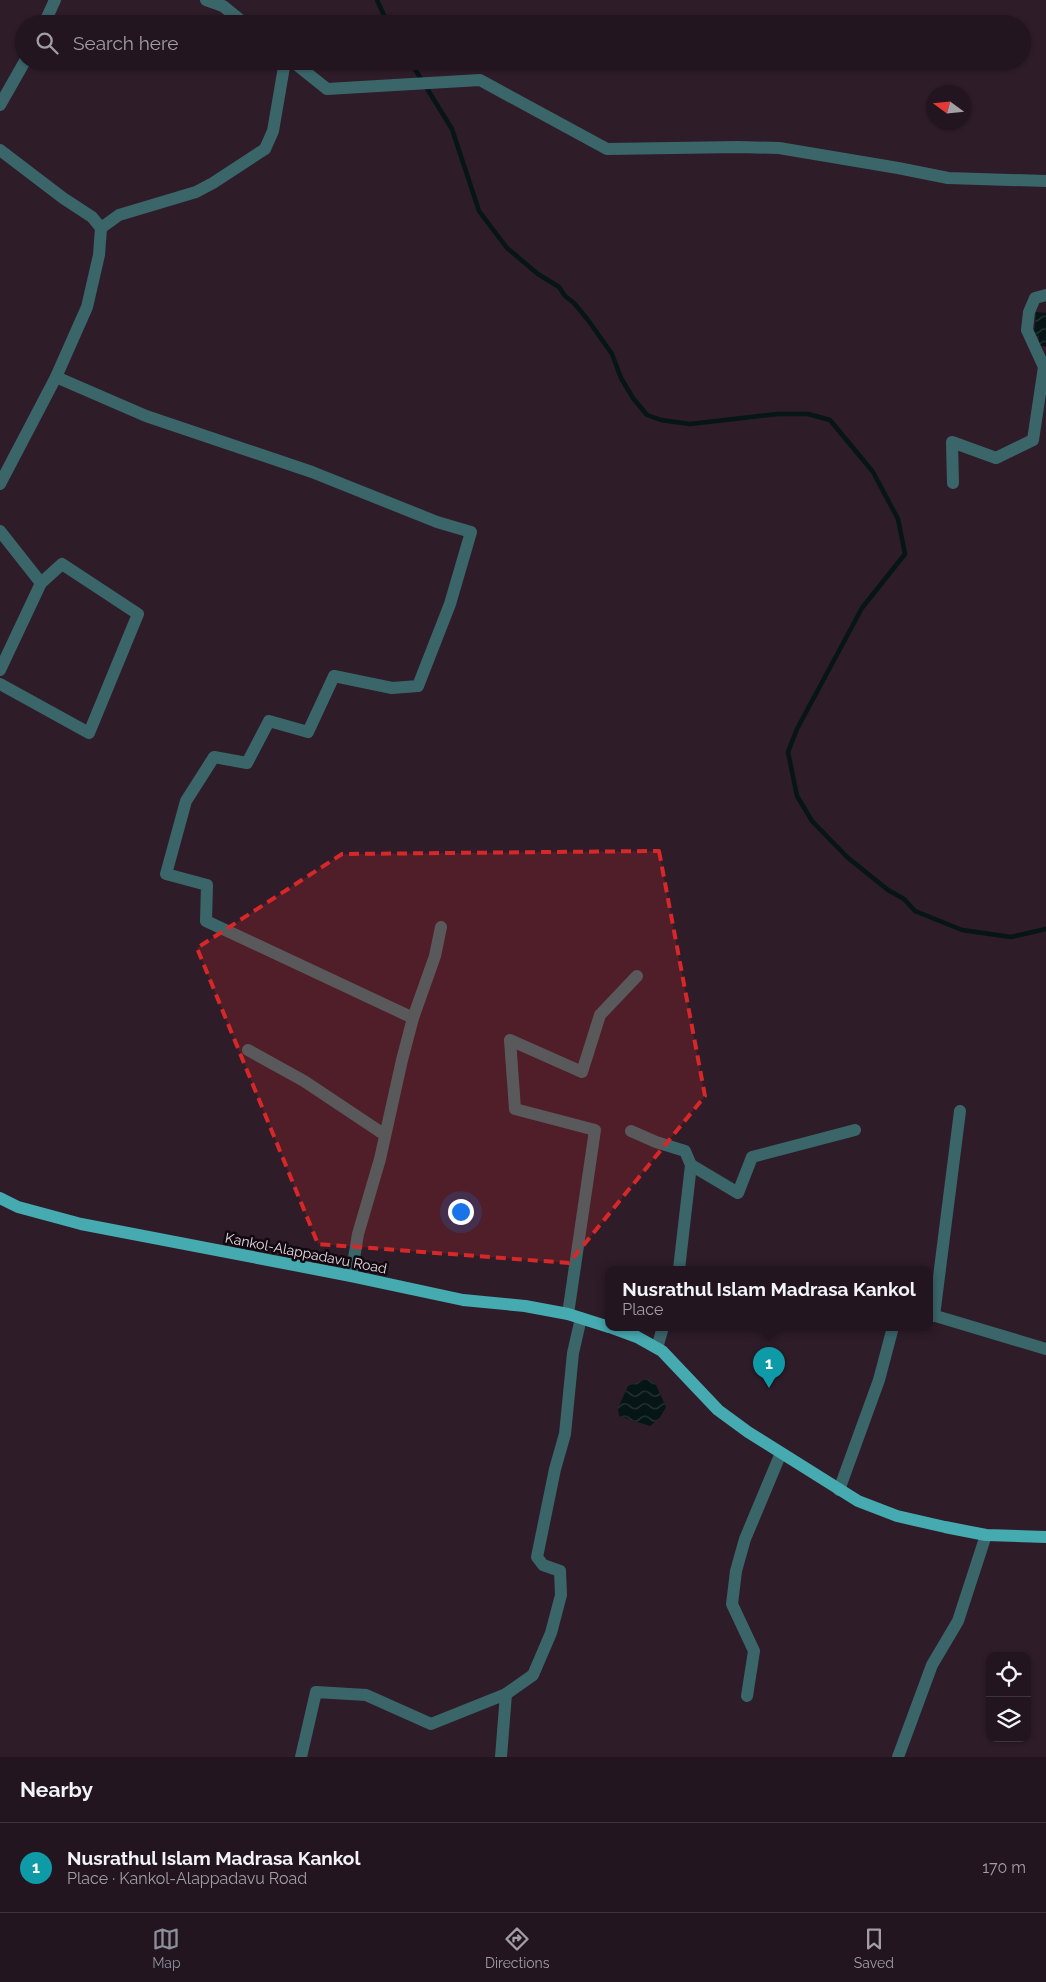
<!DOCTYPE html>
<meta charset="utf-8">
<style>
body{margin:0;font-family:Raleway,sans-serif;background:#2e222c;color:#f1f3f6}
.controls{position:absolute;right:15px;bottom:15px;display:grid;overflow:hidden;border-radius:10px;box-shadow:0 1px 4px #0004}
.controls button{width:45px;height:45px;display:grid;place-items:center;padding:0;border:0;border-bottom:1px solid #3f343d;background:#22151f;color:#f1f3f6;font:25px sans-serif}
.compass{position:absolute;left:926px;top:85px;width:45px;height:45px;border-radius:50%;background:#22151f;box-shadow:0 1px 4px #0004;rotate:285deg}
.you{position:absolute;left:460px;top:1211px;width:18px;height:18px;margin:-12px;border:4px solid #fff;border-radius:50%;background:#1a73e8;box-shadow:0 0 0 8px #1a73e833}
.badge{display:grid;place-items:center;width:32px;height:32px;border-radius:50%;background:#8c9099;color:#fff;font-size:16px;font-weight:700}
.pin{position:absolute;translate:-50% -41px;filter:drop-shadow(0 1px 2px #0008)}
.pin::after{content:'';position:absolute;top:26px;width:18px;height:15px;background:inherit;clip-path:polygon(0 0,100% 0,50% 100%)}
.popup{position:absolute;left:605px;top:1266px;width:328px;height:65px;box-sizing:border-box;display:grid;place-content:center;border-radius:10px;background:#22151f;filter:drop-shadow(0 1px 4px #0005);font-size:16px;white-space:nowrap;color:#a29fa4}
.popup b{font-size:19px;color:#f1f3f6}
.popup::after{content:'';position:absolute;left:50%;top:100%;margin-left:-10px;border:10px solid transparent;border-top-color:#22151f}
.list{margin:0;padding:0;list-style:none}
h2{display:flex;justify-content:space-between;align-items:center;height:65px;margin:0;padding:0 20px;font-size:21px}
h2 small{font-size:16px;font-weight:400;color:#a29fa4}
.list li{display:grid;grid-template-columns:32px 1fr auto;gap:15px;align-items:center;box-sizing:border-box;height:90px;padding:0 20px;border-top:1px solid #3f343d}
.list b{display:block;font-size:19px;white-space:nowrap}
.list p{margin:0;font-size:16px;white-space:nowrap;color:#a29fa4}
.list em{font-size:16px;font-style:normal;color:#a29fa4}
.icon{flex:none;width:28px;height:28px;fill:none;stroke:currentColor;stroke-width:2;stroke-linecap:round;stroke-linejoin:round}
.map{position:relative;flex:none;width:1046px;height:1757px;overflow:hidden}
.search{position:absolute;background:#22151f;box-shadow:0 1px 4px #0004;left:15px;right:15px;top:15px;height:55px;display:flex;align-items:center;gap:12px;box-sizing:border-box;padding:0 18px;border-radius:28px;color:#a29fa4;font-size:19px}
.sheet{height:155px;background:#22151f}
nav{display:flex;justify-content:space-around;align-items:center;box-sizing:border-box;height:70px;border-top:1px solid #3f343d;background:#22151f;font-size:14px;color:#a29fa4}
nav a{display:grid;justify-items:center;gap:2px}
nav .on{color:#8c9099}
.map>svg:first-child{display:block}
.water{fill:url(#water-waves)}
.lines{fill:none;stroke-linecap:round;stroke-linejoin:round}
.stream{stroke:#061516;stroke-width:4.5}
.minor{stroke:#3a666a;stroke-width:12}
.major{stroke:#46aab1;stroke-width:12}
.marked{fill:#d62828;fill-opacity:0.2;stroke:#d62828;stroke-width:4;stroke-dasharray:10 6;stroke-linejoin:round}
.labels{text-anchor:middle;stroke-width:5;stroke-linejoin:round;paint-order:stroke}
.street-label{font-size:14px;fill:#e7dbe3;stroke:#11090f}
</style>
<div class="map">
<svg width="1046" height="1757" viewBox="0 0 1046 1757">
<defs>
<pattern id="water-waves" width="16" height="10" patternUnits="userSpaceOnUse" patternTransform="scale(1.25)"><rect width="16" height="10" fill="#061516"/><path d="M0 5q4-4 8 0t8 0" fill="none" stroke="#2a3638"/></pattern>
</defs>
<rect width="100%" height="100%" fill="#2e1c29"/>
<g class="water">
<polygon points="1036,312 1046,313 1046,346 1038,346 1039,336 1034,335"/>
<polygon points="646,1379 655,1383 666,1407 659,1419 650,1426 619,1416 618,1408 628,1386"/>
</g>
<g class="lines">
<g class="stream">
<polyline points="377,0 388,24"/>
<polyline points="410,61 452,129 479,211 507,248 538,274 559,287 565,296 574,303 588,320 612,354 621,378 633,398 647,415 661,420 690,424 778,414 808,414 830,420 873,472 898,519 905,554 862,608 797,729 788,752 797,796 812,821 847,857 888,890 904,899 915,911 962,930 1011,937 1046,929"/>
</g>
<g class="minor">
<polyline points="206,0 223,6 245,24"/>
<polyline points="44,24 55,0"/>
<polyline points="292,61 327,89 480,80 607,149 738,147 779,148 898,168 948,178 1046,181"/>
<polyline points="0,105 25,61"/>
<polyline points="0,150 63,198 92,217 101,228 99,255 87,307 56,377 0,484"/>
<polyline points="101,228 119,215 196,192 213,183 265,149 273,131 285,61"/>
<polyline points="56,377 146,416 312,472 437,522 471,532 450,604 418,686 392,688 334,676 308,732 269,721 247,763 214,757 186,801 166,874 207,885 206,921 413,1018"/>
<polyline points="953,483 952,442 996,458 1033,440 1044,367 1027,330 1029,312 1035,298 1046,295"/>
<polyline points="0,531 41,583 0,670"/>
<polyline points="0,684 89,733 138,614 62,564 41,583"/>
<polyline points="248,1050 304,1081 385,1135"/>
<polyline points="631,1131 656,1142 685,1151 691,1165 679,1269"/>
<polyline points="691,1165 738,1193 752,1157 855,1130"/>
<polyline points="351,1276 358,1234 380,1159 402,1060 413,1018 435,956 441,927"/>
<polyline points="568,1314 595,1130 515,1109 510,1040 582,1072 600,1015 637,976"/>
<polyline points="929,1314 1046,1349"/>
<polyline points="934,1316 960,1111"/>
<polyline points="657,1348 663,1327"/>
<polyline points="839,1490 879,1380 893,1327"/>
<polyline points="506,1694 533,1675 551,1633 561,1595 560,1571 543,1565 537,1557 555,1469 565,1434 573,1353 581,1318"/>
<polyline points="747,1696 754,1651 732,1604 736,1571 745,1539 781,1453"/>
<polyline points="301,1757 316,1692 366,1695 431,1724 506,1694 501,1757"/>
<polyline points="898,1757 932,1665 958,1621 986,1535"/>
</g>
<g class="major">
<polyline points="0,1198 18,1207 81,1224 351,1276 463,1300 525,1306 568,1314 609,1327"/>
<polyline points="610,1327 637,1337 662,1351 718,1410 748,1432 858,1501 897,1516 945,1527 986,1535 1046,1537"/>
</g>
</g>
<path class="marked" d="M659,851l46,245 -136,167 -251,-19 -121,-296 145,-94z"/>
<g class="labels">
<g class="street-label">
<text transform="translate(306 1253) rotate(11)" y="5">Kankol-Alappadavu Road</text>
</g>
</g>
</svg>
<div class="controls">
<button><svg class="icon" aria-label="locate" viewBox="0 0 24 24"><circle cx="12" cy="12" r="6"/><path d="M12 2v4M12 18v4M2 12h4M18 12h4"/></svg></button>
<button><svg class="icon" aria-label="layers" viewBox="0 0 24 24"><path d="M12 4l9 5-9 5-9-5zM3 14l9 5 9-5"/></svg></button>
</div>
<svg class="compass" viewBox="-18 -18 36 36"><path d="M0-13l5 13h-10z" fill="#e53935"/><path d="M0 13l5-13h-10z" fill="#a29fa4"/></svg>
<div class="you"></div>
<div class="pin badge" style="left:769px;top:1388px;background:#0f9aa8">1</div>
<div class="popup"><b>Nusrathul Islam Madrasa Kankol</b>Place</div>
<div class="search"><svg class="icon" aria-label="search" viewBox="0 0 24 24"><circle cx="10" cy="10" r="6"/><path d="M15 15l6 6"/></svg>Search here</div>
</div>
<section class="sheet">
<h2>Nearby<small></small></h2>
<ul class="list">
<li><span class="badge" style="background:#0f9aa8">1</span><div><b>Nusrathul Islam Madrasa Kankol</b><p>Place · Kankol-Alappadavu Road</p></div><em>170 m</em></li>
</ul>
</section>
<nav>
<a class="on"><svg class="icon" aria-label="map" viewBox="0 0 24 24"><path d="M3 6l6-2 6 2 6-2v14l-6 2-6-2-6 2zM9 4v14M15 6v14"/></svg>Map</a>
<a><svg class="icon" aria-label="directions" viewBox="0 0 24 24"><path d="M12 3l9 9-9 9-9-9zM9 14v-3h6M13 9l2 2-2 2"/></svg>Directions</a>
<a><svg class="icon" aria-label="saved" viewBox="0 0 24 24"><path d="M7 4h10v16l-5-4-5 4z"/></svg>Saved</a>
</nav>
